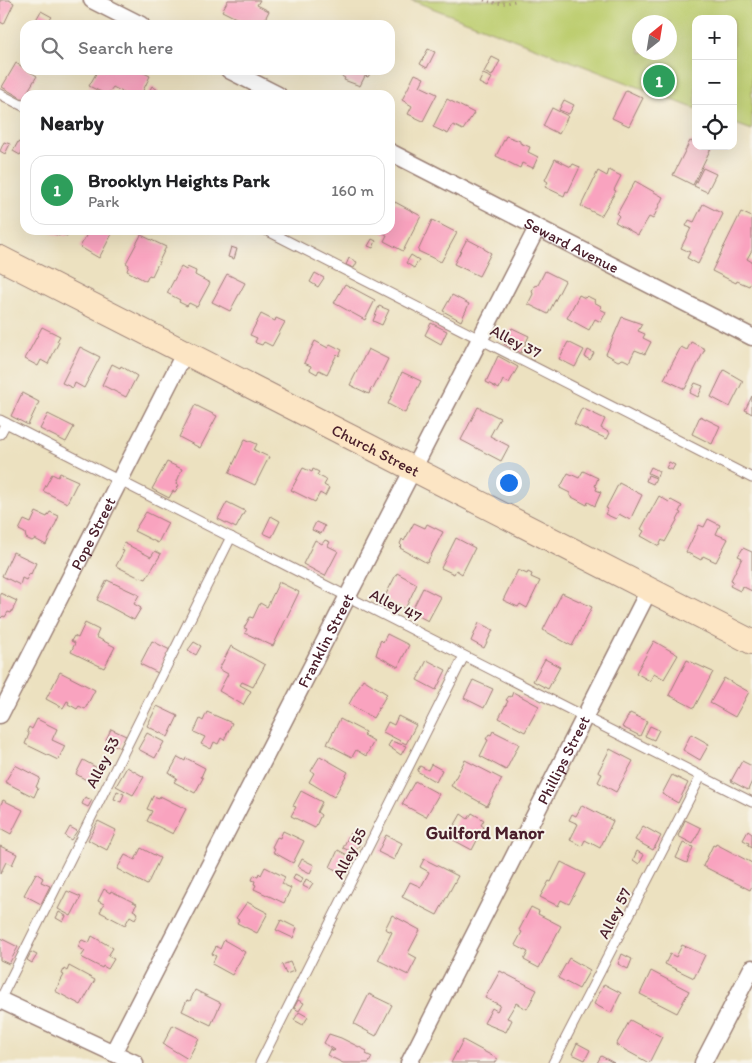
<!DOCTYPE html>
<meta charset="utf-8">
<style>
body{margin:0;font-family:Itim,sans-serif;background:#f6f6f6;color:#202124}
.controls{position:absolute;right:15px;top:15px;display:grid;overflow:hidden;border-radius:10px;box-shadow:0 5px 20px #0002}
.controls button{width:45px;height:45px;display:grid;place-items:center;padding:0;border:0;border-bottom:1px solid #e0e0e0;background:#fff;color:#202124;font:25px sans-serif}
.compass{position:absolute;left:632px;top:15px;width:45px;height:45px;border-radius:50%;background:#fff;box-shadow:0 5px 20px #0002;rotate:30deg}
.you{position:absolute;left:508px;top:482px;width:18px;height:18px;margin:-12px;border:4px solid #fff;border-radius:50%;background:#1a73e8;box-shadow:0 0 0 8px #1a73e833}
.badge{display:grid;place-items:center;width:32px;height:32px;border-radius:50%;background:#0f766e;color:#fff;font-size:16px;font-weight:700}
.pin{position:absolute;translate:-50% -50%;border:2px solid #fff;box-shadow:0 1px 5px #0006}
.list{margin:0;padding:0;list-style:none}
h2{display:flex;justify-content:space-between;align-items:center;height:65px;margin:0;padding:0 20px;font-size:21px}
h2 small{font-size:16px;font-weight:400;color:#757577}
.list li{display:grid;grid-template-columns:32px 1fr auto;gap:15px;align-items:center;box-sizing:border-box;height:70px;margin:0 10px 10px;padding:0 10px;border:1px solid #e0e0e0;border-radius:15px}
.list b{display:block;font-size:19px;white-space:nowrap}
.list p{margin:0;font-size:16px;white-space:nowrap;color:#757577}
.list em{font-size:16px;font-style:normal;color:#757577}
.icon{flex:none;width:28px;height:28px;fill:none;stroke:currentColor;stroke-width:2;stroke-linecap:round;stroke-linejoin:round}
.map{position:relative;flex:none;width:752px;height:1063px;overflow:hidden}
.search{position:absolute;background:#fff;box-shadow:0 5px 20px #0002;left:20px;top:20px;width:375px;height:55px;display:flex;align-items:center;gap:12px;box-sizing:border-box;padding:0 18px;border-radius:15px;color:#757577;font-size:19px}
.panel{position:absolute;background:#fff;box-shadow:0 5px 20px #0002;left:20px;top:90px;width:375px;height:145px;border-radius:15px}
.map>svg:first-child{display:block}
.green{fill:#bdce70;stroke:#84764e;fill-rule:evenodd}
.building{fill:#f9a3bf}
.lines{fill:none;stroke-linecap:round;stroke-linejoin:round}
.lane-casing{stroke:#9b8076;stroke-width:11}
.street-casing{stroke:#9b8076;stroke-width:19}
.secondary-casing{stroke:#9b8076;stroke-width:26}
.path{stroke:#9b8076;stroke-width:3;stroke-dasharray:1 4;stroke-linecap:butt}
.lane{stroke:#fff;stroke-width:9}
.street{stroke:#fff;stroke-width:16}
.secondary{stroke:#fce5c4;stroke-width:24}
.labels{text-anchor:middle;stroke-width:4;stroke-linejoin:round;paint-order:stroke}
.street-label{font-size:16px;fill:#4a1f2b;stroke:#f7f3e8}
.neighbourhood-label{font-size:18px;font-weight:bold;fill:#4a1f2b;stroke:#f7f3e8}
</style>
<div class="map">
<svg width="752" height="1063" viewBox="0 0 752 1063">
<rect width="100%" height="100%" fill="#f7f3e8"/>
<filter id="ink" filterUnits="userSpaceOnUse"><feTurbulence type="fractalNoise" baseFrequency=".02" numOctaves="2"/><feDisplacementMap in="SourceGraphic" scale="10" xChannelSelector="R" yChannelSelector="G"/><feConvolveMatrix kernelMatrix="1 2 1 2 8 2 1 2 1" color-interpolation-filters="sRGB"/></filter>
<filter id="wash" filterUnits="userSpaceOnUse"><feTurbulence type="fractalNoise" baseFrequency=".0096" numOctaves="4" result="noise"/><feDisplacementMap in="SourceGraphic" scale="20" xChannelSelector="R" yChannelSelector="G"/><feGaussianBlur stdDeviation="1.12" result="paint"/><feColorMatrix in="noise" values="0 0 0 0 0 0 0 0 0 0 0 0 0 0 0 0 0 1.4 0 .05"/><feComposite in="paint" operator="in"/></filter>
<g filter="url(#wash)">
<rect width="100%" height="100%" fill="#ece1c0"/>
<path class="green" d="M411,0h341v130l-19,-7v-104h-37v90zM640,22h30v30h-30z"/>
<g id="blocks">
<g class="building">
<polygon points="0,0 9,0 14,3 4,24 0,22"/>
<polygon points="228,0 260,0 257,5 269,11 262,25 254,24 250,25 222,11"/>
<polygon points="41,11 52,17 48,22 53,25 33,25"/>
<polygon points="428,49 435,52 427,68 420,64"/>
<polygon points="492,57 500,61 492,76 484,72"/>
<polygon points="16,63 37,76 23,99 2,87"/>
<polygon points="98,70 138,70 150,76 141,95 128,95 113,87 107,95 89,86"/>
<polygon points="338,70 369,70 371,72 368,77 365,76 360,86 344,80 345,78 337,74"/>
<polygon points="415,74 424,78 420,86 437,94 423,121 408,114 412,106 402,100"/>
<polygon points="483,74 492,78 487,87 479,83"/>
<polygon points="152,86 158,90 156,95 147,95"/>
<polygon points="626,90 643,98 629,126 612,118"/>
<polygon points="447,99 474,113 463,130 453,125 448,134 433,127"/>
<polygon points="564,100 574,105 569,114 559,110"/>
<polygon points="552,108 568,116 559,134 543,126"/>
<polygon points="696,135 696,146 712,146 693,185 673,175 690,141 692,142"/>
<polygon points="506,136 520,141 520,143 530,147 528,152 538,157 533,168 522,163 520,168 496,156"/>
<polygon points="4,142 10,144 5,154 0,151"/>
<polygon points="18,142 25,145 25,148 20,155 13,151"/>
<polygon points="555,159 571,167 573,164 580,167 568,192 566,191 564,196 545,187 548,182 545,180"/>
<polygon points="703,168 716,174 707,192 694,186"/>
<polygon points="609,170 621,176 614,190 616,191 601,216 581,206 598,171 607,176"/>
<polygon points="635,181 663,197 653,219 649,217 638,235 615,222 619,216 617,214"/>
<polygon points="395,202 421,216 403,251 384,241 387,235 378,230 390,230 390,211"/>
<polygon points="703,204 723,214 698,264 687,258 690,252 681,248 691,228 686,226 689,220 694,222"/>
<polygon points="741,212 752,217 752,250 747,259 752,262 752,281 749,286 737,281 736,283 712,271"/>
<polygon points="432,220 457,233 441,262 418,251"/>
<polygon points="47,230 70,230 67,236 61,234 59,236"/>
<polygon points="87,230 114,230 99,258 80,247 88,232"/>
<polygon points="141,235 166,247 152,276 149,275 146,281 127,271 129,265 126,263"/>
<polygon points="372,239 376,241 373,248 368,246"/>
<polygon points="467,239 484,248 484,249 491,253 479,276 454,264"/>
<polygon points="231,247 237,249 234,259 228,257"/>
<polygon points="411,255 419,260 414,268 406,263"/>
<polygon points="349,258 357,262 354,268 346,265"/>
<polygon points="181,267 186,270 187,267 196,271 195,275 210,283 197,307 189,303 187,306 179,302 180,300 167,293"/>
<polygon points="545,271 565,281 548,314 528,304 533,294 532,291 534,286 538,285"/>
<polygon points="315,273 324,278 318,287 310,282"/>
<polygon points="227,274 245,283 230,311 212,302"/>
<polygon points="345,284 375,300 365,320 334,303"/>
<polygon points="452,295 469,304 461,321 443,311"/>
<polygon points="579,295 585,298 587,296 595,300 594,302 601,306 600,309 606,312 601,322 595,319 589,330 567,318"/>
<polygon points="379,306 389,310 382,325 373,321"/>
<polygon points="261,314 275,321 276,318 285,322 272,346 264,342 262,345 256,343 255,342 257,338 250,335"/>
<polygon points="622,317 642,324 638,331 645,334 643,338 651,342 645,354 635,350 629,362 623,359 618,361 606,354"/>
<polygon points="431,323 447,331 441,344 425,335"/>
<polygon points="42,327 60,336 57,341 59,342 48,364 41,360 38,366 25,359"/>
<polygon points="512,328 529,336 521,353 504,344"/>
<polygon points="315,341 328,348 330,344 342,350 339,356 337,354 327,374 319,370 317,374 310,370 311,366 304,363"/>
<polygon points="568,342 584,350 575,367 559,359"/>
<polygon points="691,342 705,349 685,389 664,379 681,347 687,350"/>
<polygon points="80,347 100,357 84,388 75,383 73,388 62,383"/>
<polygon points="368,349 388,359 373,389 371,388 369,394 350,385"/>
<polygon points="588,350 594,353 590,360 585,357"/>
<polygon points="498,356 518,367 509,383 503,380 499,389 486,382"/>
<polygon points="112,364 120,368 121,366 137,376 126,397 102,385"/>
<polygon points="724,370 743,381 730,407 711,397"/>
<polygon points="402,372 421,381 405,413 388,404"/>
<polygon points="695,383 703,386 698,397 690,393"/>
<polygon points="22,393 39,402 28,425 11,416"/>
<polygon points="752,396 752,414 745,410"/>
<polygon points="195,405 217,416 200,448 179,437"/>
<polygon points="478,407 500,418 490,436 509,446 501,461 461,440"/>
<polygon points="582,408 605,419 601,428 610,433 607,439 574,424"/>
<polygon points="48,414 74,427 66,442 40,429"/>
<polygon points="700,416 720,426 712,444 692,434"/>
<polygon points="245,439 257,444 254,450 269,457 255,485 229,473"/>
<polygon points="167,462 182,469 176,484 179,485 175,492 173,491 169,498 152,489"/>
<polygon points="669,462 675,465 672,470 666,468"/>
<polygon points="651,467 659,471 657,477 648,473"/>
<polygon points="303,468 312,472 313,469 319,472 317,475 327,480 324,485 329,488 325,496 320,493 315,502 291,490"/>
<polygon points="583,471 598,478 595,486 597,487 596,490 601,492 595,506 588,502 587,505 570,496 570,493 560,488 568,473 579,478"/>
<polygon points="60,473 78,481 67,503 43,491 52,474 58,477"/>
<polygon points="648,475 656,478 653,484 646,481"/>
<polygon points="619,483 642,495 630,520 619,514 616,519 605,514 608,509 606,508"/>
<polygon points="659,496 669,502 671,500 682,506 679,512 681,513 665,542 662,540 659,546 641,536 644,531 641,529"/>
<polygon points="227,502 245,511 236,528 218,519"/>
<polygon points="36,512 47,517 50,512 59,516 46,545 35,539 32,541 26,538 25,533 19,530 24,520 31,523"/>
<polygon points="146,512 168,523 158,543 134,531"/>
<polygon points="271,516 280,521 272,537 263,533"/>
<polygon points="708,519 720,525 716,534 728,539 716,562 703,556 701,560 686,552 699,525 704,527"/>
<polygon points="316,522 325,526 321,534 312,530"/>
<polygon points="414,523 425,528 427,524 443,532 427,563 400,548 402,546 400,544 402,539 404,541"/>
<polygon points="456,538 475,548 462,574 456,570 454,574 441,568"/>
<polygon points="315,540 322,544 325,540 330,542 328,546 338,551 325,576 303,564"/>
<polygon points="124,543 151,557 155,551 161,554 146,579 141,577 140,578 116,566 124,551 121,550"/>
<polygon points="743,548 752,552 752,591 742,586 740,591 730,586 733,581 731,580 742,558 738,556"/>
<polygon points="13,552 36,563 31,574 30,573 26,580 22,578 20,585 2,576"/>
<polygon points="518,570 527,574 528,572 532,574 531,577 540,581 527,608 520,604 518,607 503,600"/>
<polygon points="397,573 417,584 405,609 384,598"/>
<polygon points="107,580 139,595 134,604 141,608 134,620 97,600"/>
<polygon points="279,582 299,592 273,646 245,633 247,629 244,628 250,617 253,618 260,603 267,607"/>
<polygon points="423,588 441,597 428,621 411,612"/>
<polygon points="0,593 17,601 11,613 8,612 5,617 3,616 1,618 0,618"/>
<polygon points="562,593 592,607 572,646 543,630"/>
<polygon points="85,623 99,630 96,637 115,647 104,668 71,652 75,643 71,641 74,636 78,638"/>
<polygon points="479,623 493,630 484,648 471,641"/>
<polygon points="387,634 409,645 398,667 376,655 380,642 381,640 383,642"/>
<polygon points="152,641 170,650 158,673 140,664"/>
<polygon points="654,641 678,655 664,679 654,673 650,681 636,673"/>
<polygon points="194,642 201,646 196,655 188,650"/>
<polygon points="231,646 265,665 253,687 242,682 240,685 251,691 243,705 219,691 228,674 219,669"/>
<polygon points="545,659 560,667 548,689 533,681"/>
<polygon points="427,660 446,670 436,690 417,680"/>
<polygon points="687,660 713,672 694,708 669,695"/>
<polygon points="60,672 95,690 85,709 79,706 77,709 68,704 69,702 67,701 63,708 46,699"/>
<polygon points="724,678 749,692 735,717 710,703"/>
<polygon points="363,679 387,694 373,718 349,704"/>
<polygon points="473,680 493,689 484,708 464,698"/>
<polygon points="513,692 539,706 525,732 499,718 508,701 506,700 509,696 511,697"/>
<polygon points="157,706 178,716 168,737 147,726"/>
<polygon points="207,712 232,723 224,740 221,738 218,744 214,742 211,749 201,744 205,737 194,732 200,719 203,721"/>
<polygon points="630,713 647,721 640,736 622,727"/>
<polygon points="398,716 416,725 406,744 383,732 388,722 394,725"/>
<polygon points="37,719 57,729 52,740 65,746 58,760 25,744 29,734 27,731 29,727 32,729"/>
<polygon points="340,719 365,732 364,735 374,741 366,756 356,750 352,757 327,744"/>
<polygon points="650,726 659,730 654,740 645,736"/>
<polygon points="111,729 126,736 120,748 106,740"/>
<polygon points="493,731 519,744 506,770 480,756 488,740 486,739 489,734 491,735"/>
<polygon points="147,733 164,742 155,758 138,749"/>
<polygon points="691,734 709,744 700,760 683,750"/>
<polygon points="391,741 406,746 401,755 388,746"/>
<polygon points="610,749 633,761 616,792 598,782 602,774 598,772"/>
<polygon points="320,756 348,772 334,797 309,782 314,773 311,771"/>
<polygon points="178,757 185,761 186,758 205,768 201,777 203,778 195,793 174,782 177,778 169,773"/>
<polygon points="83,760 101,770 93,784 76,774"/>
<polygon points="465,760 502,779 487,806 451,786"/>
<polygon points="742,761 752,766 752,781 748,790 731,781"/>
<polygon points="431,764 442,770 436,782 417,771 420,766 428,770"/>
<polygon points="15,765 40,778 36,787 38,788 34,797 5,782"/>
<polygon points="127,767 144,777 133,795 116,786"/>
<polygon points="672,775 688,783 678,803 662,794"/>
<polygon points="415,781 439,794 426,817 402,804"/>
<polygon points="117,791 124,794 121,802 114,799"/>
<polygon points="301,791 322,802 317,812 321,815 315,828 291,816 296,807 293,806"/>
<polygon points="153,796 159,798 160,796 186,809 173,834 147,821 152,811 147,809"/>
<polygon points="85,797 92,800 88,807 82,804"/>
<polygon points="3,800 23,810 11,834 0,828 0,806"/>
<polygon points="582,805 613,821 600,848 585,840 582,846 570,840 578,824 569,820 572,814 576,816"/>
<polygon points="472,813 484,820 481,825 484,827 472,850 448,837 461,814 468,819"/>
<polygon points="685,820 701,828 693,844 678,836"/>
<polygon points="98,821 116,830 107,850 88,840"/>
<polygon points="643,826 661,836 653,850 635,840"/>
<polygon points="70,827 77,831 71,840 65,836"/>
<polygon points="283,831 304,841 293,863 273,852 275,849 272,847 277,837 280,838"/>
<polygon points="748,831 752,834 752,848 748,845 749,843 743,840"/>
<polygon points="350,833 362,839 355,853 343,848"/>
<polygon points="386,835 402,843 394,860 378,852"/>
<polygon points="683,843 693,847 687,863 676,858"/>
<polygon points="716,844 752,863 752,886 750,890 703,866 713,845 715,846"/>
<polygon points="0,846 17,854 12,865 6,862 0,874"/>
<polygon points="141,848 160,858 147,885 117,869 125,855 135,860"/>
<polygon points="338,850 351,857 342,873 330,867"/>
<polygon points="637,851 644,855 639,864 633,860"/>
<polygon points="302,859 314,865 310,873 298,867"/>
<polygon points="424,859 458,876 437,915 402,897 410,882 421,887 429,872 420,867"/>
<polygon points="561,862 585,874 569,904 561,900 558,906 540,897 549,881 551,882"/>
<polygon points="265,867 285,877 282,884 291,888 284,903 254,889 256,885 254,884 255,881 252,880 254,875 258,876 259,873 261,875"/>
<polygon points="36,873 43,878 41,882 50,886 41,904 24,895"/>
<polygon points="295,874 303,878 300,883 293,879"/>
<polygon points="306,879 313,883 309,889 303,886"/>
<polygon points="104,889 110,893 111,891 137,904 133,910 138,913 135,919 130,916 125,925 100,912 104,904 98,901"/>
<polygon points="67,891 81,897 71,916 58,909"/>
<polygon points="247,902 268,913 257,933 237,923 239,920 236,918"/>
<polygon points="531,907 539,911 538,914 561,926 539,968 524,960 528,952 515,945 522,932 519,930"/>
<polygon points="59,912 66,916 63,922 56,918"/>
<polygon points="392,915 420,930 408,953 417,958 408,975 378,960 392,932 385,929"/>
<polygon points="281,920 297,928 293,938 276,930"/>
<polygon points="92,936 113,948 108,956 114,959 108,969 103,966 102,968 81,957 85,951 78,947 81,941 82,940 89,943"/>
<polygon points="0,938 18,947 9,964 0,960"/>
<polygon points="224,940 245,952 232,975 212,964 216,956 212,954 215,949 216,946 220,949"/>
<polygon points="682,945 705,955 694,978 665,964 670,954 676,957"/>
<polygon points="31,952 37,955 32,963 27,960"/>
<polygon points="622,954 632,959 628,969 618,964"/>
<polygon points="569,958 590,970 579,989 558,978"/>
<polygon points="290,962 294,971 286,974 282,965"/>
<polygon points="69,966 95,980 81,1005 55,991 64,975 62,974 64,969 67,971"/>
<polygon points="500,971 537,990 527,1009 516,1003 507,1018 512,1020 506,1032 484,1023 492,1008 497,1011 500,1005 485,998"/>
<polygon points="651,971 689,991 677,1013 640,994"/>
<polygon points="604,984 621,993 611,1013 594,1004"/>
<polygon points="195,990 221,1003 211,1025 182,1011 187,1000 190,1001"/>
<polygon points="369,994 392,1005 376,1036 354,1024"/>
<polygon points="298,1000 304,1003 299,1011 294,1008"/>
<polygon points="299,1012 308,1017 303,1025 294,1020"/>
<polygon points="630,1020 662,1037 649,1063 616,1045"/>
<polygon points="173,1025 199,1038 188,1059 163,1044"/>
<polygon points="329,1034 341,1038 367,1051 366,1054 372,1057 369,1063 343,1063 327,1055 330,1049 334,1051 335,1050 324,1043"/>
<polygon points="463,1040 498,1059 495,1063 451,1063"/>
<polygon points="577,1043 590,1050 585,1060 572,1054"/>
<polygon points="601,1056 614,1063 597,1063"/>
</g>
</g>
</g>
<g filter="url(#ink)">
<use href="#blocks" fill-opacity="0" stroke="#9b8076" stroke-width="1"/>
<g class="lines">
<defs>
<g id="lane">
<polyline points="0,94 25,107"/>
<polyline points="266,230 752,478"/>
<polyline points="0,420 752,802"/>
<polyline points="0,434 6,423"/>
<polyline points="0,1000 231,537"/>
<polyline points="260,1063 464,656"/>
<polyline points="553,1063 701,776"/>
</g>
<g id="street">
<polyline points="92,0 141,25"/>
<polyline points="229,70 278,95"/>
<path id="s1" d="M390,152l362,185"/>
<path id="s2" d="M0,715l185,-363"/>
<polyline points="0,1000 135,1063"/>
<path id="s3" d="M113,1053l424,-825"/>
<path id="s4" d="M409,1063l240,-473"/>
<polyline points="703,1063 752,968"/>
</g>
<g id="secondary">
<path id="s5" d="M0,258l752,384"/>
</g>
</defs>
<use href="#lane" class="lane-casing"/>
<use href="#street" class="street-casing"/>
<use href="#secondary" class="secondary-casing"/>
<path class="path" d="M484,0c13,5 22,4 34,0"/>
<use href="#lane" class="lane"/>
<use href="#street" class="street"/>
<use href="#secondary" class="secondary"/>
</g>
</g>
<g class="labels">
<g class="street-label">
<text dy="6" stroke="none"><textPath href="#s1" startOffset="204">Seward Avenue</textPath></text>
<text transform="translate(516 341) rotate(27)" y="6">Alley 37</text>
<text dy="6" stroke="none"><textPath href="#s5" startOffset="422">Church Street</textPath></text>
<text dy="6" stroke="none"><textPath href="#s2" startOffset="204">Pope Street</textPath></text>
<text transform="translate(396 605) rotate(27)" y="6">Alley 47</text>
<text dy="6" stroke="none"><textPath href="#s3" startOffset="464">Franklin Street</textPath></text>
<text dy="6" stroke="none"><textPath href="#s4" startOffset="340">Phillips Street</textPath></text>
<text transform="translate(102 762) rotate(-63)" y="6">Alley 53</text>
<text transform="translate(349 853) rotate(-63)" y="6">Alley 55</text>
<text transform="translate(614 913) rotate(-63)" y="6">Alley 57</text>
</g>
<g class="neighbourhood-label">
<text x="485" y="839">Guilford Manor</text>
</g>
</g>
</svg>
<div class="controls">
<button>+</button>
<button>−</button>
<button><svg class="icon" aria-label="locate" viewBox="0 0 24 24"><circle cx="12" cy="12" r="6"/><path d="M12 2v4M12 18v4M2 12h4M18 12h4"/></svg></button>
</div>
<svg class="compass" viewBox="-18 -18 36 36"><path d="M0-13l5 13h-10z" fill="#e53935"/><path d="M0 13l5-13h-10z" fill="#757577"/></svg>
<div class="you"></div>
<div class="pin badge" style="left:659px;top:81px;background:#2e9e5b">1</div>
<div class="search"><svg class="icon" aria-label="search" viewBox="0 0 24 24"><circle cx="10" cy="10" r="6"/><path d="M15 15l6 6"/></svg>Search here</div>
<section class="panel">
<h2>Nearby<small></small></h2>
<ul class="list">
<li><span class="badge" style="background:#2e9e5b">1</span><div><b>Brooklyn Heights Park</b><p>Park</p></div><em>160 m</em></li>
</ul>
</section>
</div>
